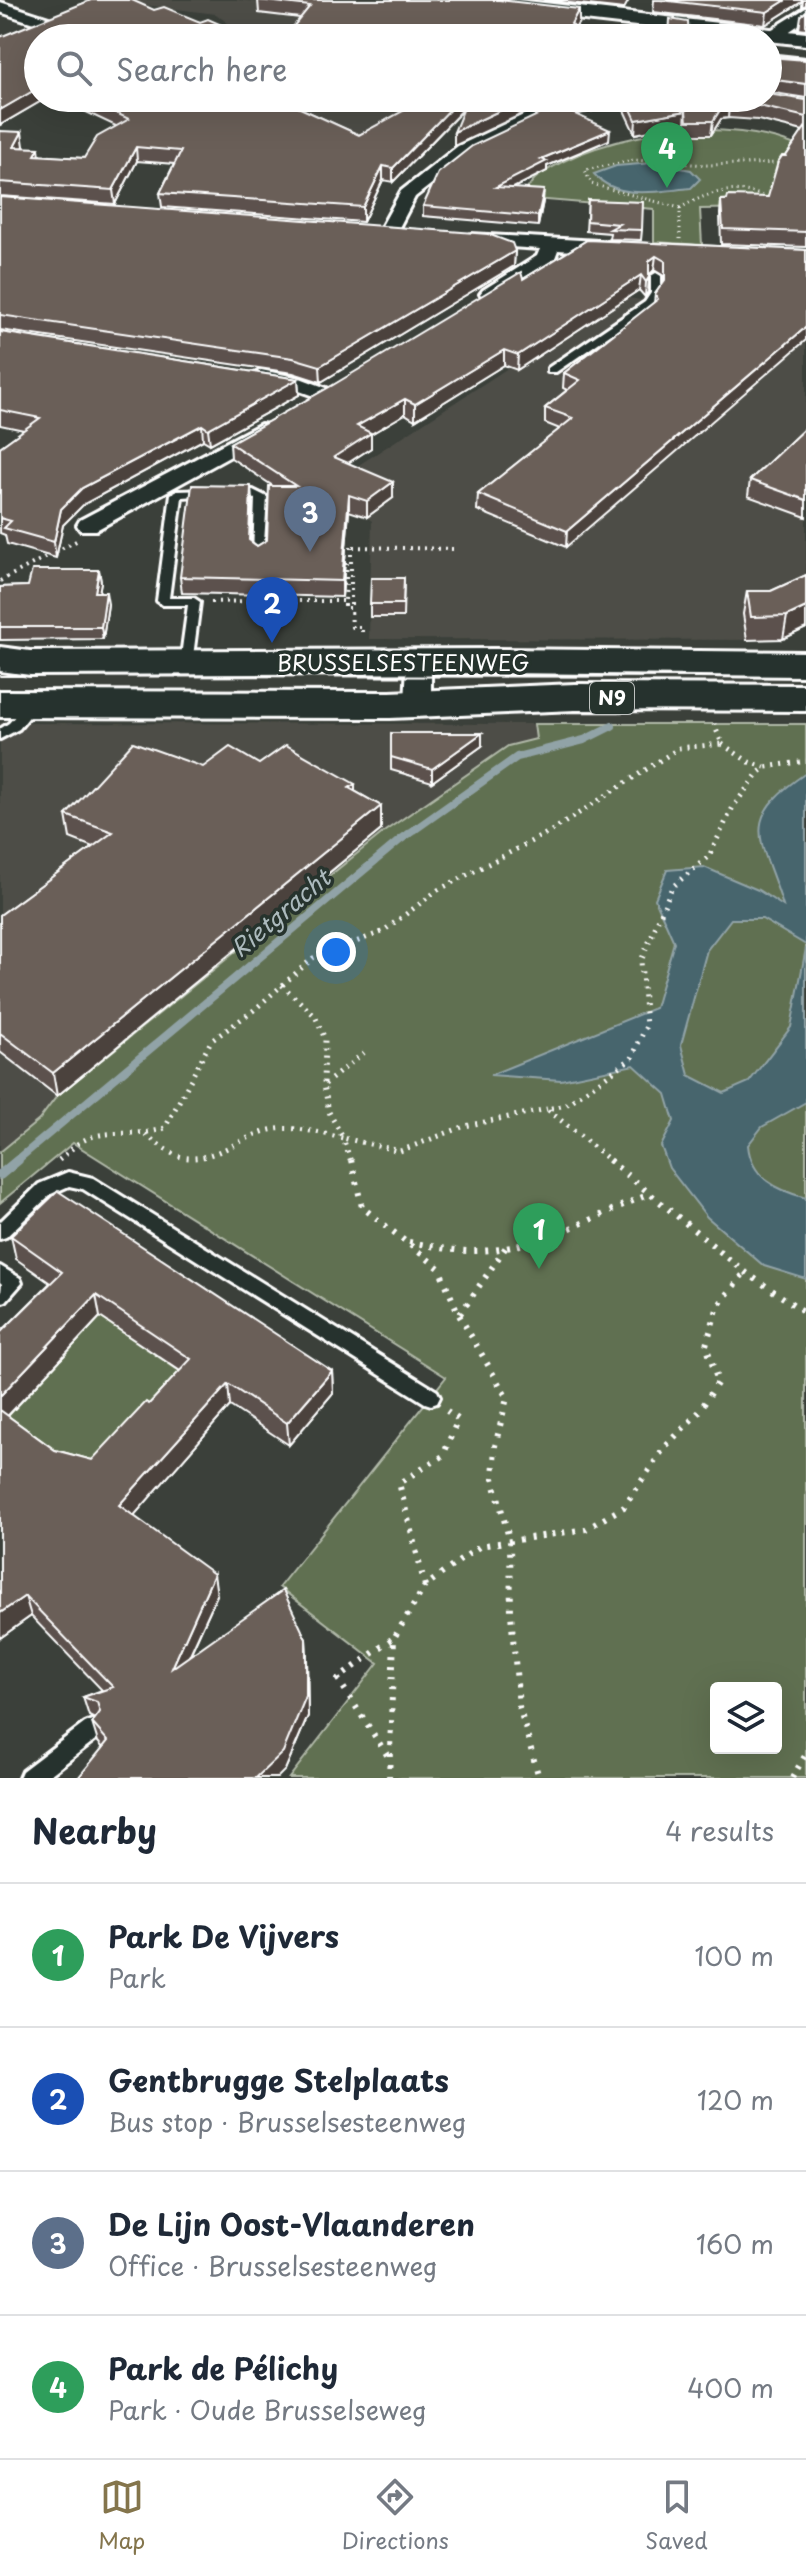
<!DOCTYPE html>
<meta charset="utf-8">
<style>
body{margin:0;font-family:"Playpen Sans",sans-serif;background:#f2f2f3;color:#1f2937}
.controls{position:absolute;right:24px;bottom:24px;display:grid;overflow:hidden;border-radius:8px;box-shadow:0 8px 32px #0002}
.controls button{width:72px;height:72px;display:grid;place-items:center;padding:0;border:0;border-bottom:2px solid #e0e1e3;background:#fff;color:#1f2937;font:40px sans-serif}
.you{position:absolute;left:336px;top:952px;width:28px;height:28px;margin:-20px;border:6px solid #fff;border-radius:50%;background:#1a73e8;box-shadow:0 0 0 12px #1a73e833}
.badge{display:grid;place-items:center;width:52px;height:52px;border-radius:50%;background:#84754c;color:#fff;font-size:26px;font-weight:700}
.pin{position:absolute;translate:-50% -66px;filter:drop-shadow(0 2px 4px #0008)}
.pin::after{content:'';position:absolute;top:42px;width:28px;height:24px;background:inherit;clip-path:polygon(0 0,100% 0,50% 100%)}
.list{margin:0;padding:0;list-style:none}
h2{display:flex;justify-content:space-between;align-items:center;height:104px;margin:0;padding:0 32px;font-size:34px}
h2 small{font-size:26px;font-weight:400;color:#747a83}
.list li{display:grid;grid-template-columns:52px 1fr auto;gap:24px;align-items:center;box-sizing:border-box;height:144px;padding:0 32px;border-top:2px solid #e0e1e3}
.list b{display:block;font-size:30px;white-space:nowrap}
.list p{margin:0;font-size:26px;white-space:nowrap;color:#747a83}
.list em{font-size:26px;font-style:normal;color:#747a83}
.icon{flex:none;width:44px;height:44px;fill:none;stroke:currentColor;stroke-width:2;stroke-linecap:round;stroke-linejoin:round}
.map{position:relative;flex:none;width:806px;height:1778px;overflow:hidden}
.search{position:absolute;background:#fff;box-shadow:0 8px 32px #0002;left:24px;right:24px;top:24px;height:88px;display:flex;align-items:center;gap:20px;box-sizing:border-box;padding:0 28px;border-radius:44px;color:#747a83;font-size:30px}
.sheet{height:680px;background:#fff}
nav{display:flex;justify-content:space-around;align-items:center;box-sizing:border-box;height:112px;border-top:2px solid #e0e1e3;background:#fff;font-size:22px;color:#747a83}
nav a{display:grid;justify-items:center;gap:4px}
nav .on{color:#84754c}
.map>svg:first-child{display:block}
.built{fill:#4d4d47}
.green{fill:#617051;stroke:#b0b8a8;stroke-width:2;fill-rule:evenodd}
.water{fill:#47656d;stroke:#91a3a7;stroke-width:2}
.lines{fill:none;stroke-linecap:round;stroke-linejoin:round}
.stream-far1{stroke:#91a3a7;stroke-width:8}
.stream{stroke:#91a3a7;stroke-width:10}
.lane-casing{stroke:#fff;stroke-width:6}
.street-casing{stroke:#fff;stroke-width:6}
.secondary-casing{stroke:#fff;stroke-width:6}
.primary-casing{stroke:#fff;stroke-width:6}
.path-far3{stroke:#fff;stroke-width:3;stroke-dasharray:1 4;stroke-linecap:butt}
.path-far2{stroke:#fff;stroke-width:4;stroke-dasharray:2 5;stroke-linecap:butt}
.path-far1{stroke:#fff;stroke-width:5;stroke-dasharray:2 6;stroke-linecap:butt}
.path{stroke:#fff;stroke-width:6;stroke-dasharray:3 8;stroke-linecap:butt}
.lane{fill:#26332d;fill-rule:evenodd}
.street{fill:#26332d;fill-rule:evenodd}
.secondary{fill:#26332d;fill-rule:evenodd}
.primary{fill:#26332d;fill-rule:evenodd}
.tram{stroke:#fff;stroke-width:2}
.rail{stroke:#fff;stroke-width:4}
.wall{fill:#5c514d;stroke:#fff;stroke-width:2;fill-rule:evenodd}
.shaded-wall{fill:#4b423e;stroke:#fff;stroke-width:2}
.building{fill:#6b5e59;stroke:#fff;stroke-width:2}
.labels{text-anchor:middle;stroke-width:7;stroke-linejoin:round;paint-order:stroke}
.shield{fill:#26332d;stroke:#bec2c0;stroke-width:2}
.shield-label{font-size:20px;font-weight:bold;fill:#fff}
.street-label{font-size:22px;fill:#fff;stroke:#26332d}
.water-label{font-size:24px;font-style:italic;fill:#acbabd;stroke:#26332d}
</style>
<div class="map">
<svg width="806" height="1778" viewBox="0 0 806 1778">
<rect width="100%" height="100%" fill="#3b403a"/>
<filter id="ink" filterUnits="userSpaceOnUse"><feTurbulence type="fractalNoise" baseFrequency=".0125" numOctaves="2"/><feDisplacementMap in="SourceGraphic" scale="16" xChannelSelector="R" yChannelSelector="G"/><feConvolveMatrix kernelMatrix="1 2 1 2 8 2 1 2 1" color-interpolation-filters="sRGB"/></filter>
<g filter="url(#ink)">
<g class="built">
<polygon points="124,0 238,0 574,38 247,38 216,14 120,2"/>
<polygon points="56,98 460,98 290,170 98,119"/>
<polygon points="650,276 661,277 663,287 806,322 806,629 782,640 369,639 372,521 367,517 312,499 351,470 508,368 502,364 609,295 641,300 649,285"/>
<polygon points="0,723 534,724 536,739 508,746 385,831 58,1096 39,1120 0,1152"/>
</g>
<g class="green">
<path d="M680,130h5l1,5h19l-1,-5c33,0 66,4 96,17l-37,61 -63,1 2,36 -48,-3v-33l-132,-11c4,-7 8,-16 15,-21 40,-29 95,-41 143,-47z"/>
<path d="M534,724h272v1054h-517l89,-115 -99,-76 167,-210 -373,-234 -73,60v-51l39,-32 18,-24 328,-265 123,-85 28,-7zM716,1688h60v60h-60z"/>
<polygon points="100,1317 194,1381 97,1482 0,1424"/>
</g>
<g class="water">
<path d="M653,163l38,7 9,9 -9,9c-33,3 -73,13 -97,-14l22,-8z"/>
<path d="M806,773v172l-44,-26h-31l-24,31 -26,95 8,30 35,18 25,-11 42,-55 15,-79v154l-44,25 -14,18c3,33 29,45 58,53v81l-42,-13 -57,-49 -38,-49 -8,-22 13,-25 -8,-27 -32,-29 -73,15 -71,-5 165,-67 19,-66 -19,-43 12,-29 37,-3 54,23 25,16c-20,-67 -48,-85 23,-133z"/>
</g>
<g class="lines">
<polyline class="stream-far1" points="15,1162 400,840 517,757 584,740 612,726"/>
<polyline class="stream" points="0,1175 18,1160"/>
<defs>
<g id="lane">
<polygon points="656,273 661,276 661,293 652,306 556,372 548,372 548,368 645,302 651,293 651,276"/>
<polygon points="236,489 253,490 267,497 263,558 255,558 253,556 255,499 247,495 232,494 230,492"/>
<polygon points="211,490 217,493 215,495 182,497 169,598 194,598 200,602 192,664 186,668 180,664 188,605 163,605 157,601 171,494 177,491"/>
<polygon points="33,700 37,701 39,704 37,707 19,729 0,739 0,729 9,723 29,701"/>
<polygon points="68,1172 93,1178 437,1391 440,1397 437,1403 431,1405 425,1403 83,1189 69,1186 51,1194 6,1237 0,1239 0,1222 39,1184"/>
<polygon points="0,1266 20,1278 22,1283 6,1301 0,1303 2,1284 0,1282"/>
<polygon points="92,1720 99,1723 102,1730 99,1737 46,1778 19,1778 22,1771 85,1723"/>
</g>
<g id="street">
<polygon points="0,2 49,18 51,21 43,26 0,12"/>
<polygon points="806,8 806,20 778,39 765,38 766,33"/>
<polygon points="598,98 631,98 623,103 543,119 470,154 415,197 394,237 380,237 378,233 401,191 458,146 532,111"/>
<polygon points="471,234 617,242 626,248 617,254 558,250 553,263 490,300 480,294 483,290 537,256 540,249 464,244 462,240"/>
<polygon points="261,370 300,378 332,390 335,394 325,400 288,387 254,380 251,376"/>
<polygon points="261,424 269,425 272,430 269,435 96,530 80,530 77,525 80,520"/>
<polygon points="419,655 428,658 431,663 431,704 427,710 409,710 405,704 407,663 410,658"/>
</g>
<polygon id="secondary" points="453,0 518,0 806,33 806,45 768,41 768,38 741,38 463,6"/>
<g id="primary">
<polygon points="0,647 30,651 498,649 806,652 806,676 498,673 30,675 0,671"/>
<polygon points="575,684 806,685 806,711 575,710 390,718 0,717 0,691 390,692"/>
</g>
</defs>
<use href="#lane" class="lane-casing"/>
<use href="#street" class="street-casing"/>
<use href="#secondary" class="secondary-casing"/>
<use href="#primary" class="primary-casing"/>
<g class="path-far3">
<polyline points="680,208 591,184 585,170 633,160 707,165 782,163"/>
<path d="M680,208c30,-17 61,-26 92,-7"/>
<polyline points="680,208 680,248"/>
</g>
<g class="path-far2">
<polyline points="351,547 351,608"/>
<polyline points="353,547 455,549"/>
<polyline points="344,559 347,559 345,601"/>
<polyline points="0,581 78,540"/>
<polyline points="250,601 345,601 345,608 351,608 352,627 362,627 362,636"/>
<polyline points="211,602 250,601 251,597"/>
</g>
<g class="path-far1">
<polyline points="722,744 749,762 765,767"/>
<polyline points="282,985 315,1016 325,1039 324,1085 329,1112 343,1138 400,1151 465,1126 547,1109"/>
<polyline points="325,1084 366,1051"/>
<path d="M145,1135c12,7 23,19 37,22 29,7 60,-21 88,-27 24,-5 49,3 73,8l8,24"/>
<path d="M59,1160c8,-6 16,-16 25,-20 23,-12 54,-2 81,-12l46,-87 43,-31 59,-52 69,-26 56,-42 115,-60 126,-82 43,-4 -8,-20"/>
<polyline points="612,1162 547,1109 566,1105 632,1058 646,1026 641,961 672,887 709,856 733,807 758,773 766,767 806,761"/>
</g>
<g class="path">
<polyline points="351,1160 362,1207 439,1268 459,1315 507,1398 495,1446 493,1478 510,1542 511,1614 519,1706 539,1778"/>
<polyline points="609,1160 745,1272 806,1313"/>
<path d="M409,1242c20,3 41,9 62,9 63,1 122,-35 179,-57"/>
<polyline points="460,1314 506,1247"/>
<polyline points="425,1586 399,1483 443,1456 458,1419 447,1411"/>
<polyline points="387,1755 338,1679 393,1638"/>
<polyline points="389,1778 394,1638 425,1586 480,1546 586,1529 624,1507 664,1448 699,1412 718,1382 706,1345 718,1306 745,1272"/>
<polyline points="792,1778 806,1754"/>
</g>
<use href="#lane" class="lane"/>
<use href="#street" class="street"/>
<use href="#secondary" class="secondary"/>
<use href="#primary" class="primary"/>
<polyline class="tram" points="0,676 806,677"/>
<g class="rail">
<polyline points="558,30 626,38"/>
<polyline points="616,33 661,38"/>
<polyline points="768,54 806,58"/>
</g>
</g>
<g class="wall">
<polygon points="258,0 579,9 579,22 575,28 300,18 259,13"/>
<polygon points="544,0 629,0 624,9"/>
<polygon points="654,0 806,0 806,5 802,7 803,1 765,25 653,12"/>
<polygon points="154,10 200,22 251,38 38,38 38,98 278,98 359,135 440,98 555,98 537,105 537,107 454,146 464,109 393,182 383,180 363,222 162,207 160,193 174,164 137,161 115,204 0,196 0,131 24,146 24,148 39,148 40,156 84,158 116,126 59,99 43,100 0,125 0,37"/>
<polygon points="806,11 806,30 799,29 801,16"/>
<polygon points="768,57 806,60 806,98 768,92"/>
<polygon points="623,98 768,98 806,100 806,247 721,244 720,214 721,200 768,197 786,156 803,131 758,120 728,118 721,119 711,135 686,135 685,124 635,134 622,106"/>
<polygon points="609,140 547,166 547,171 513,188 543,201 538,226 423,216 423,206"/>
<polygon points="0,197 515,251 514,266 321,382 293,373 0,330"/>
<polygon points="588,200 642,230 641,240 609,239 610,233 586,231"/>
<polygon points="587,240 806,250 566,547 477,510 478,494 560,429 545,423 545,408 567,390 563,388 564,373 654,303 655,294 664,281 664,276 654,270 649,275 648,292 645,297 639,290 517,370 504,365 415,420 405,414 371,434 371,448 348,463 393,498 367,517 349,511 342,597 182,593 180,577 252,501 251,541 257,546 267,540 273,486 231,458 230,443 523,279"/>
<polygon points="0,332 298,379 299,395 210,444 203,440 84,504 63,525 56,558 7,544 5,535 0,533 0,447 24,430 0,425"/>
<polygon points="806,427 806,517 748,496 750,480"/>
<polygon points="99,570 101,582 99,592 108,604 103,639 0,640 0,587 28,586"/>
<polygon points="806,575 806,628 783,639 747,640 743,614 747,591 771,591"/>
<polygon points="404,578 403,617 370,617 370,604"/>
<polygon points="391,733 482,746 432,782 391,770"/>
<polygon points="259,764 355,784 355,791 381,806 381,830 57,1096 0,1052 0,915 93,847 70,838 66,815 203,767"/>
<path d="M11,1236l321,135 1,22 -44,52 -59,-39 -97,110 84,79 -27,60 116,-16 1,20 1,57 -23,54 -182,-22 -5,-6 -6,-19 3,-4 -6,-3 -6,-19 19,-7 -71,-74 -31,22v-305l50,-50 -34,-24zM100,1317l80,54 -31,33 -57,56 -37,-10 -47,-34z"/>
</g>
<g class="shaded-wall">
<polygon points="786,0 806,0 806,5 802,7 803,1 765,25 767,12"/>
<polygon points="579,9 579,22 570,37 571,24"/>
<polygon points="38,88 38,98 42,98 43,100 0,125 0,110"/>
<polygon points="461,98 473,98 473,99 393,182 393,168"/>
<polygon points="527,98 555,98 537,105 537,107 454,146 454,132"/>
<polygon points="729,104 728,118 721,119 711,135 713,121 723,105"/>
<polygon points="686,111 685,124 635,134 636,120"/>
<polygon points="610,130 609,140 547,166 547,171 495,197 496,187 541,159"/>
<polygon points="22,132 24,146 17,161 14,147"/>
<polygon points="136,147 137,161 115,204 113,190"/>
<polygon points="383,166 383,180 363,222 363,207"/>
<polygon points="544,190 543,201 538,226 538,216"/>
<polygon points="515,251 514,266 321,382 320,366"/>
<polygon points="656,256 654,270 648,276 649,261"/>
<polygon points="641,275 639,290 517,370 518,355"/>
<polygon points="649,277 648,292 645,297 646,282"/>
<polygon points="806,327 806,340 566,547 567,531"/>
<polygon points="504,350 504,365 415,420 415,404"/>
<polygon points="298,379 299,395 210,444 208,429"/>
<polygon points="405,399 405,414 371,434 371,448 334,472 334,457 357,426"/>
<polygon points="202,425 203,440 84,504 63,525 56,558 54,542 61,509 82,488"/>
<polygon points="393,482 393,498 367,517 367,501"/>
<polygon points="251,486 252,501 250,556 249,540"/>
<polygon points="349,495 349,511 342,597 342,581"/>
<polygon points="99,570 101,582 97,604 95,592"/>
<polygon points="106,592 108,604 103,639 101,627"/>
<polygon points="806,607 806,628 783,639 787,616"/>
<polygon points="482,733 482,746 432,782 432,769"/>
<polygon points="381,806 381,830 57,1096 53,1073"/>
<polygon points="96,1295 100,1317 0,1424 0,1396"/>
<polygon points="332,1371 333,1393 289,1445 287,1423"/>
<polygon points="228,1384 230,1406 124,1527 119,1505"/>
<polygon points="214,1574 217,1595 175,1687 172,1668"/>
<polygon points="25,1596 31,1616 0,1638 0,1613"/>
<polygon points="306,1639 307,1659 308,1716 285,1770 277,1778 256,1778"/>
</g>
<g class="building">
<polygon points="91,0 132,0 154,10 164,7 200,22 208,19 251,38 38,38 38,88 0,110 0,37"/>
<polygon points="258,0 499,0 579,9 571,24 586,38 284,38 310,6"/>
<polygon points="660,0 786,0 767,12"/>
<polygon points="670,19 688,22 689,38 669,38"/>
<polygon points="768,57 806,60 806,84 768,79"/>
<polygon points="768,94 806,100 806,117 759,106 729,104 723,105 713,121 687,121 686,111 636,120 626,98 768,98"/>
<polygon points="84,98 278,98 359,135 410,107 417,110 440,98 461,98 393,168 383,166 363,207 160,193 181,151 136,147 113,190 0,182 0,131 22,132 14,147 39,148 35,155 84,158 97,137 129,119"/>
<polygon points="468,98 527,98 454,132"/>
<polygon points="562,108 610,130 541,159 547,161 496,187 544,190 538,216 423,206 438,173 472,146 544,112"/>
<polygon points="806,126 806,232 723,229 721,200 727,200 728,196 768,197 778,162 782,156 786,156"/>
<polygon points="0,197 488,234 512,243 515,251 320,366 293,358 0,315"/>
<polygon points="588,200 643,202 642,230 610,229 619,224 587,221"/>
<polygon points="587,240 806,250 806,327 567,531 478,494 573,418 545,408 580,380 564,373 658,299 655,294 665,280 665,261 656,256 649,261 649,277 646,282 641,275 518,355 504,350 415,404 405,399 357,426 371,433 334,457 393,482 367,501 349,495 342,581 180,577 192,485 251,486 249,540 257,546 267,540 269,486 296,486 230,443 333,385 521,272 523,279"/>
<polygon points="0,332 298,379 208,429 202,425 82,488 61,509 54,542 4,528 11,521 0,518 0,447 40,418 0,410"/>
<polygon points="806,427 806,500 750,480"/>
<polygon points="32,570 99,570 95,592 106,592 101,627 0,627 0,587 28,586"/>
<polygon points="806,575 806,607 787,616 751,617 747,591 771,591"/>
<polygon points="371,578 404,578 403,604 370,604"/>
<polygon points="391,733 482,733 432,769 391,757"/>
<polygon points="133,742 203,767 230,747 259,764 286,745 355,784 349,788 381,806 53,1073 0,1033 0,915 113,832 66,815"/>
<polygon points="58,1191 332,1371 287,1423 228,1384 119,1505 214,1574 172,1668 283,1590 306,1639 306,1696 283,1752 256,1778 78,1778 108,1741 92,1723 100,1712 97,1702 83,1697 113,1687 25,1596 0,1613 0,1410 55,1450 92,1460 146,1402 149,1404 191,1359 96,1295 0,1396 0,1333 62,1272 11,1236"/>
</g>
</g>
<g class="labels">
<rect class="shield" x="590" y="682" width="44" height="32" rx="6"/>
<g class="shield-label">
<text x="612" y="705">N9</text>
</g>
<g class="street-label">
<text x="403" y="671">BRUSSELSESTEENWEG</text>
</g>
<g class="water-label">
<text transform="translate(281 914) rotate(-40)" y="8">Rietgracht</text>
</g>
</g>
</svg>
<div class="controls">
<button><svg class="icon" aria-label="layers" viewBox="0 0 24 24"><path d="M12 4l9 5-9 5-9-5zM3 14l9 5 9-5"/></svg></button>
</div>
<div class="you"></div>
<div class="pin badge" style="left:539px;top:1269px;background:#2e9e5b">1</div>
<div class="pin badge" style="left:272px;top:643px;background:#1a4fb4">2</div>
<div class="pin badge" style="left:310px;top:552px;background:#5c6f8a">3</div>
<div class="pin badge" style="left:667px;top:188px;background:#2e9e5b">4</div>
<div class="search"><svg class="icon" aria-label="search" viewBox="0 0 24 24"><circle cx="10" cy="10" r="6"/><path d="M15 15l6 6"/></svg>Search here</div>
</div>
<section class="sheet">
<h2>Nearby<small>4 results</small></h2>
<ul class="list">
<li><span class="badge" style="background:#2e9e5b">1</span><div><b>Park De Vijvers</b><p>Park</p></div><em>100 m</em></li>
<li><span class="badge" style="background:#1a4fb4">2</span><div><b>Gentbrugge Stelplaats</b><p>Bus stop · Brusselsesteenweg</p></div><em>120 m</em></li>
<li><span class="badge" style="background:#5c6f8a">3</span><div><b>De Lijn Oost-Vlaanderen</b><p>Office · Brusselsesteenweg</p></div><em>160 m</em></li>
<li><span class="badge" style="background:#2e9e5b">4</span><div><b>Park de Pélichy</b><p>Park · Oude Brusselseweg</p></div><em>400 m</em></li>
</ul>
</section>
<nav>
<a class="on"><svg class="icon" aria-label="map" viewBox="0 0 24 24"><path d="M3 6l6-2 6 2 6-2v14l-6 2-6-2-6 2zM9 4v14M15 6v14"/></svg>Map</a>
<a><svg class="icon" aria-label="directions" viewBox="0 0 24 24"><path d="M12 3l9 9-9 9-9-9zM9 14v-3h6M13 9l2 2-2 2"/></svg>Directions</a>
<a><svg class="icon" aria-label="saved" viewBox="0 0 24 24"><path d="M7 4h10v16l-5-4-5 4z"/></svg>Saved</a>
</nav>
